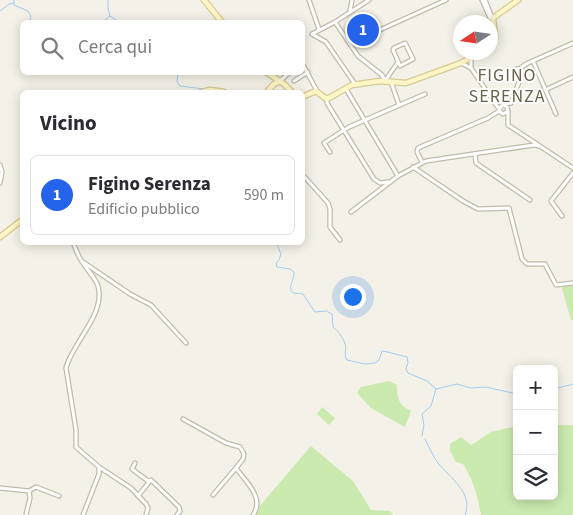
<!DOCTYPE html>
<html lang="it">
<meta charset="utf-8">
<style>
body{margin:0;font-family:"Source Sans 3",sans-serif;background:#f7f7f7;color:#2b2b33}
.controls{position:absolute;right:15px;bottom:15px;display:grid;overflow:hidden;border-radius:8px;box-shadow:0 2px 12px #0003}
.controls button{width:45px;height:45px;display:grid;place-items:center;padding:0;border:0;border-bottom:1px solid #e1e1e2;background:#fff;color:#2b2b33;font:25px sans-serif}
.compass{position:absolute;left:453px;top:15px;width:45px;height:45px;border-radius:50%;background:#fff;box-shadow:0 2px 12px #0003;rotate:258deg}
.you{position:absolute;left:352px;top:296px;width:18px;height:18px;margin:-12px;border:4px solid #fff;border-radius:50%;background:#1a73e8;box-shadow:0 0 0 8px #1a73e833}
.badge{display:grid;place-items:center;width:32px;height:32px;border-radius:50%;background:#2563eb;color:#fff;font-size:16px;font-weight:700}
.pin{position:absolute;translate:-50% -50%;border:2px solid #fff;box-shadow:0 1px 5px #0006}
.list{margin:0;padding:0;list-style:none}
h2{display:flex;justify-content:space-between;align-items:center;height:65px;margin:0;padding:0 20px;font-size:21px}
h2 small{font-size:16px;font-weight:400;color:#7c7c81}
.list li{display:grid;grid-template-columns:32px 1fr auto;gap:15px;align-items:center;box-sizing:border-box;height:80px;margin:0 10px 10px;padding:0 10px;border:1px solid #e1e1e2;border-radius:8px}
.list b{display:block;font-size:19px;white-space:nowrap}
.list p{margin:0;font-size:16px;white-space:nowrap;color:#7c7c81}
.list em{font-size:16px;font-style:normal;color:#7c7c81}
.icon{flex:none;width:28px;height:28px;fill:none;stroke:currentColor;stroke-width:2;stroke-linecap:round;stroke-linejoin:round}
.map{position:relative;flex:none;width:573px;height:515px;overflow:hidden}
.search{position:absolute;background:#fff;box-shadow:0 2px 12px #0003;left:20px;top:20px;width:285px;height:55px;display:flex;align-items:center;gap:12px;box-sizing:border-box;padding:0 18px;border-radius:8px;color:#7c7c81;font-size:19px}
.panel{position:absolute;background:#fff;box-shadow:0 2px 12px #0003;left:20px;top:90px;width:285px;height:155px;border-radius:8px}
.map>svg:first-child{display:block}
.green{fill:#caeaaf}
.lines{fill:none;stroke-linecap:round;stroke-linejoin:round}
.stream{stroke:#a3cbf3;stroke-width:1}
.street-casing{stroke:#c0bbaa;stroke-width:5.5}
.secondary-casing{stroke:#d6ca96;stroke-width:7}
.street{stroke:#fff;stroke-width:3}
.secondary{stroke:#fff6c7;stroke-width:4.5}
.labels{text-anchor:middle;stroke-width:4;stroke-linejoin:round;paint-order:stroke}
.quarter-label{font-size:18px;letter-spacing:1px;fill:#6b624d;stroke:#fff}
</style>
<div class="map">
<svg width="573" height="515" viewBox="0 0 573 515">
<rect width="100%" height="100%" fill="#f4f2e8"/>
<g class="green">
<polygon points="573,283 573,320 571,320 562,289 562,284"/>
<path d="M389,381l8,4c0,14 2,20 14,26l-6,16 -34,-19 -14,-15 4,-6z"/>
<polygon points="322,407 335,418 329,425 317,414"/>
<path d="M554,425h19v90h-92c-3,-18 -8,-36 -18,-51l-7,-2 -6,-11v-7l11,-7 10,8 20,-13 26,-6v3l-3,3h3v64h37z"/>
<polygon points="311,446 353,481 371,510 390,511 393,515 252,515"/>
</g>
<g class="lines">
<g class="stream">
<polyline points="14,0 14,5 28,11 31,16 30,20 21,25 22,31"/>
<polyline points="108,0 108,8 110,16"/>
<polyline points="0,11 9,4 14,3"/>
<polyline points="73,22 79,22"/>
<polyline points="102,22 110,16 115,19 116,22"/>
<polyline points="178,72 177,82 180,86 204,89"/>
<path d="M276,242l5,12 -2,6 -3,3 1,4 13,2 4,3c1,6 -8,18 0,21 2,1 6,0 9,1l12,18 11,-1 6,3 1,13c5,4 11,12 12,17 2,6 -2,10 2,16l18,4 10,-1 4,-3 3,-9c3,0 21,5 25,6l1,6 -2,6 2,4 19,8 9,8 21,-5 14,4 15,-1 31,7"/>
<polyline points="554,389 573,384"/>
<polyline points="422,436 424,425 422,414 431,406 436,389"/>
<path d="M425,439c4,8 8,17 13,24 12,15 36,30 27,52"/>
</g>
<defs>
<g id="street">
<polyline points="309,0 319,29"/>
<polyline points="482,0 490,18 494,18"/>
<polyline points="485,0 493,20"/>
<polyline points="350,11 352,0"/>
<polyline points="335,22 369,0"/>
<polyline points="347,38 382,29 446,0"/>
<polygon points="405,43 413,59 400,66 393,50 394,48"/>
<polyline points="533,61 556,114"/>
<polyline points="302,63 317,91"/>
<polyline points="461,63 471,68 499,109"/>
<polyline points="471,68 471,57"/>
<circle cx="519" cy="73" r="4.5"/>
<polyline points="519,69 526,64 573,43"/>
<polyline points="280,81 290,72"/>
<polyline points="294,81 308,72"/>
<polyline points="391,82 399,105"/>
<polyline points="355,84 326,42 312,34 335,22 358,56 382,75 385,81 398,62"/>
<polyline points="346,89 398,176"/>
<polyline points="545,90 573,77"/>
<polyline points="327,99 327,103 374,179 380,183 388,182"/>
<path d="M504,105l3,2 1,4 -5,3 -4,-3c1,-7 7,-7 12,-8l10,-26"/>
<polyline points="508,112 508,125 573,168"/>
<polyline points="330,152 324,143 349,127 425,94"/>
<polyline points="475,154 476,163 530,200"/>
<polyline points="422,162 417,152 418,148 488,118 499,111"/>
<polyline points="0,165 2,172 0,183"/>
<polyline points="413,167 463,201 478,209 509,208 522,259 527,264 545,264 556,285 573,283"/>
<polyline points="302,174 328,203 330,209 330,227 340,240"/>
<polyline points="351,212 398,176 426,161 534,145 539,146"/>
<polyline points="562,216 551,201 573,173"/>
<path d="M73,242c2,6 5,13 8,18 5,9 14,17 17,26 8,28 -26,57 -32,82l10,62v17l23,20 32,21 15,16 2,4 -2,7"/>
<polyline points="83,262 130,294 151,305 186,343"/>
<path d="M183,419l43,24 14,4 4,7 -1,5 -7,9c10,14 29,30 17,47"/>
<polyline points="135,463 132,469 148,481 151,480 179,507 180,511 177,515"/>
<polyline points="0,488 29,491 36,487 59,496"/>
<polyline points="213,495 236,468"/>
<polyline points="138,496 150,481"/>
<polyline points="26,515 30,498 29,491"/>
<polyline points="83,515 99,474 99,468"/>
</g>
<g id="secondary">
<polyline points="204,0 222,22"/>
<polyline points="490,47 495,38 493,18 518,0"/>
<polyline points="266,72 284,84 292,92"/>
<polyline points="202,92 210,90 224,92"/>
<polyline points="267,92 274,84 280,81"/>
<polyline points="302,97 316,91 325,98 329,98 352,85 380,81 406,83 461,63 481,52"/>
<polyline points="0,237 22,220"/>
</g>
</defs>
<use href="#street" class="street-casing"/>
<use href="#secondary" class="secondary-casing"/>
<use href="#street" class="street"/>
<use href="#secondary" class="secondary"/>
</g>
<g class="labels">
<g class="quarter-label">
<text x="507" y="81">FIGINO<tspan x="507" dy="21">SERENZA</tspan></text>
</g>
</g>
</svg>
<div class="controls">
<button>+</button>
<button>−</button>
<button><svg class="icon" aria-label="layers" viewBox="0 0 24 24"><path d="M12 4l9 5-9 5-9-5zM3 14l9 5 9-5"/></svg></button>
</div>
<svg class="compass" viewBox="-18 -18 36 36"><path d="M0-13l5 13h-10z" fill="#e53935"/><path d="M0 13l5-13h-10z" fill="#7c7c81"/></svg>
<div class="you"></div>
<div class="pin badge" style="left:363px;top:30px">1</div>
<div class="search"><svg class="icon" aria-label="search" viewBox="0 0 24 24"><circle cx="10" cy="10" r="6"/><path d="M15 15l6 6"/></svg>Cerca qui</div>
<section class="panel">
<h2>Vicino<small></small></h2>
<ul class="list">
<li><span class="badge">1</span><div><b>Figino Serenza</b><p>Edificio pubblico</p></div><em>590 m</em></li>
</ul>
</section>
</div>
